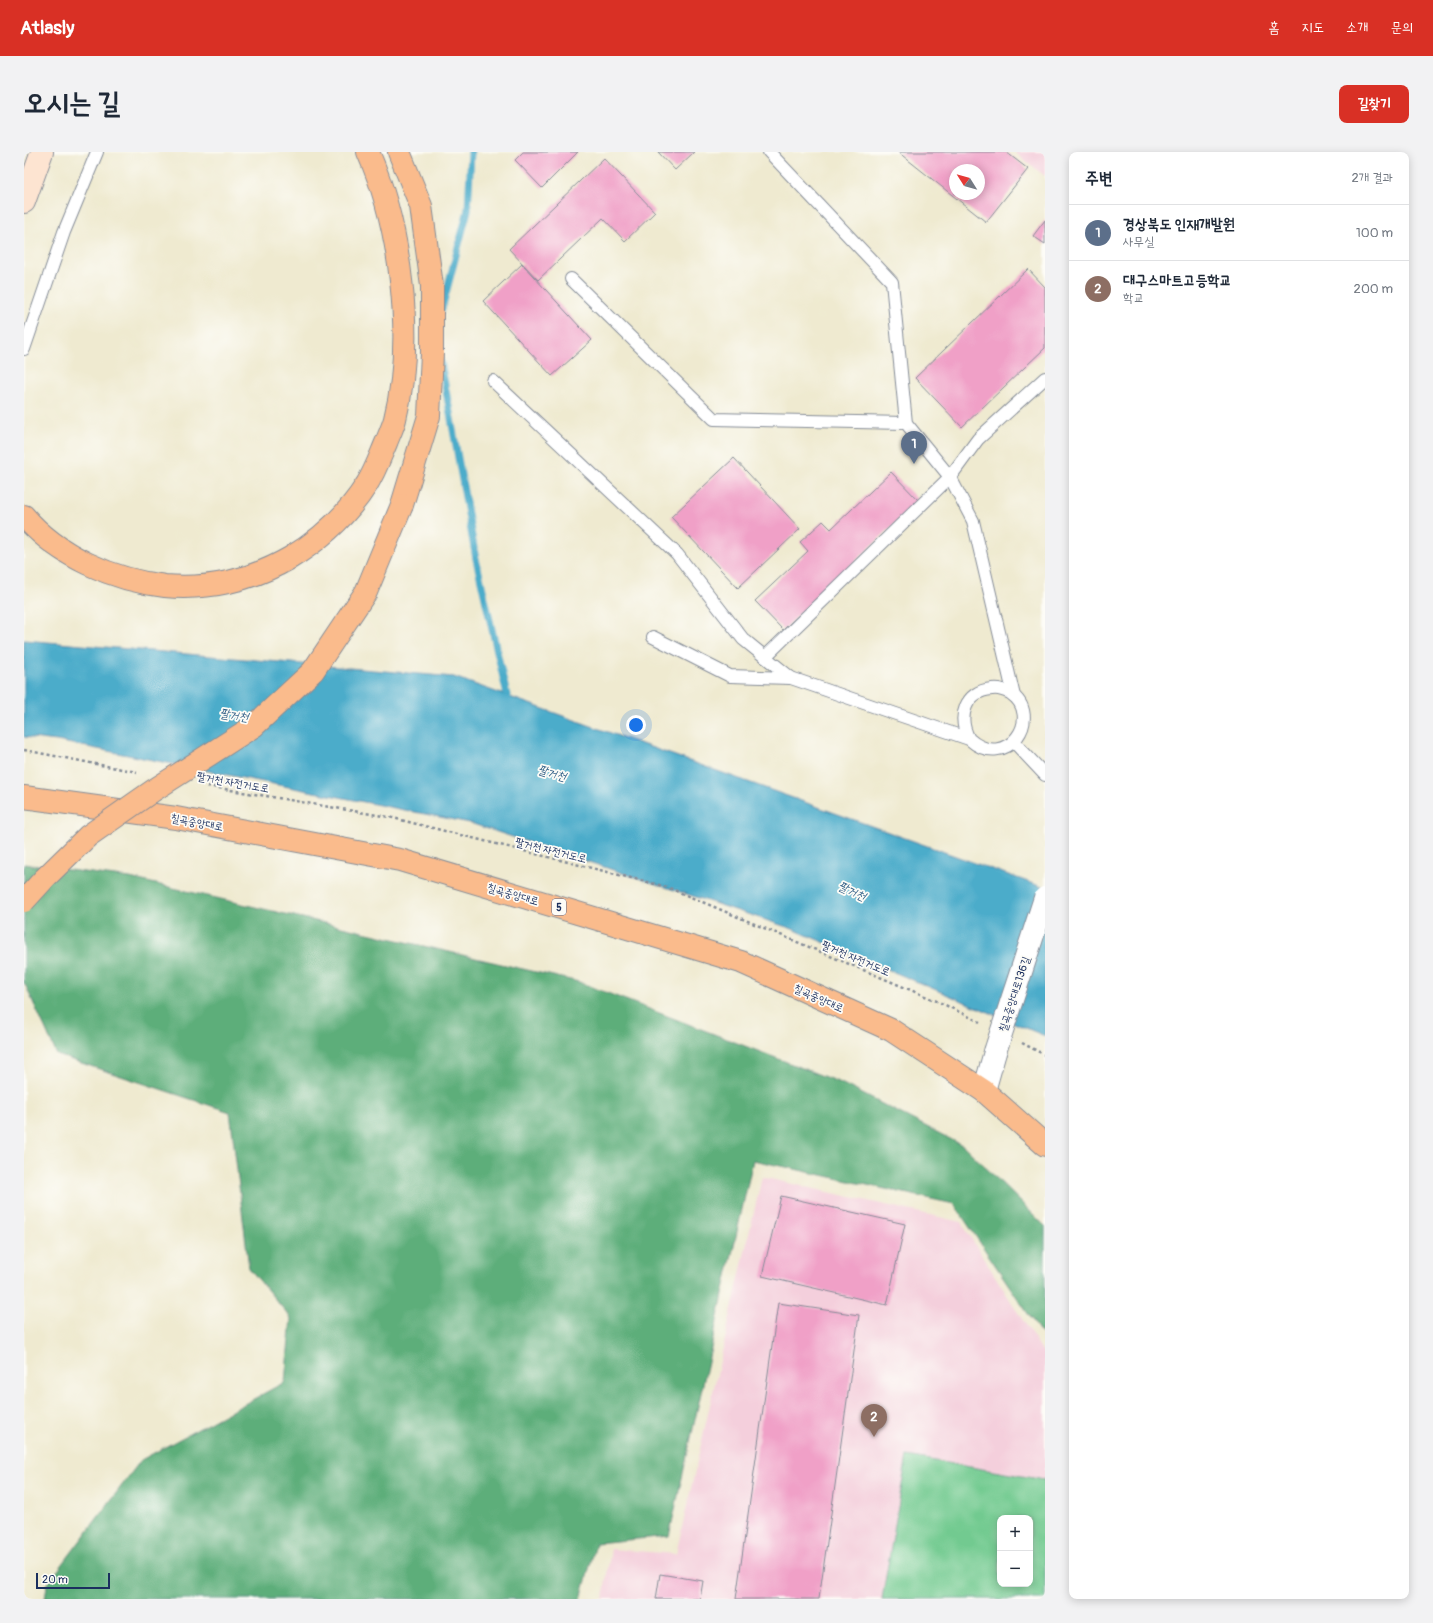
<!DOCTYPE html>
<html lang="ko">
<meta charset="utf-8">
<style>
body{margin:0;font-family:Pangolin,"Poor Story",sans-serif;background:#f2f2f3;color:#1f2937}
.controls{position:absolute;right:12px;bottom:12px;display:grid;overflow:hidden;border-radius:8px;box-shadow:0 2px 10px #0003}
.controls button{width:36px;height:36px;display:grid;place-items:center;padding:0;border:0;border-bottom:1px solid #e0e1e3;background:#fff;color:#1f2937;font:20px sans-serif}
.compass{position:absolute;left:925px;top:12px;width:36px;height:36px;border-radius:50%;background:#fff;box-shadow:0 2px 10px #0003;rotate:307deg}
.scale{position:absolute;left:12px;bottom:10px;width:74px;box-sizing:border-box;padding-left:4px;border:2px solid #1b2f5e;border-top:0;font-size:11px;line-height:14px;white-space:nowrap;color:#1b2f5e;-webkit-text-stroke:3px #fdfcf7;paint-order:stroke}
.you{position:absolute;left:612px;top:573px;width:14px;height:14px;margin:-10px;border:3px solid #fff;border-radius:50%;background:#1a73e8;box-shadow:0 0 0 6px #1a73e833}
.badge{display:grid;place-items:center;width:26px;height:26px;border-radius:50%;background:#d93025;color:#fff;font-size:13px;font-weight:700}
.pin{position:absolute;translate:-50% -33px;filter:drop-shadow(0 1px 2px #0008)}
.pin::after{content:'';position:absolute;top:21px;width:14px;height:12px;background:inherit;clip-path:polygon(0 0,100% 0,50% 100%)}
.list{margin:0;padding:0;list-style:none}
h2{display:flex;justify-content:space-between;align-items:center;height:52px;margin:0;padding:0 16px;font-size:17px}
h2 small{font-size:13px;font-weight:400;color:#747a83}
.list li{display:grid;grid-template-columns:26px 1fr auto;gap:12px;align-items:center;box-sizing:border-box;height:56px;padding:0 16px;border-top:1px solid #e0e1e3}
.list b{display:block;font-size:15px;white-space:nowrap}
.list p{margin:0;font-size:13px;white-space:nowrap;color:#747a83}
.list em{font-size:13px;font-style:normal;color:#747a83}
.map{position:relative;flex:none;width:1021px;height:1447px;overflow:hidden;border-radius:8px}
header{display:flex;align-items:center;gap:24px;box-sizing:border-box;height:56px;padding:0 20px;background:#d93025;color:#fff}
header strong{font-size:19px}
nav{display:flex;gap:22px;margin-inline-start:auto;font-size:14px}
.intro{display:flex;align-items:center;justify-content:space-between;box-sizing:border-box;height:96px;padding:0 24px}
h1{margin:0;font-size:28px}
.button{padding:10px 18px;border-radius:8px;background:#d93025;color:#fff;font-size:14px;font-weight:700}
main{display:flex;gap:24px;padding:0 24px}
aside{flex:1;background:#fff;border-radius:8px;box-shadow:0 2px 10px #0003}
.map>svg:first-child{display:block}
.built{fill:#f4cfdc;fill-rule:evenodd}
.green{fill:#72ca90;stroke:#467c77;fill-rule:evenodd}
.forest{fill:#5dae7a;stroke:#3c6e6c}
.water{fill:#4bacca;stroke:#336e94}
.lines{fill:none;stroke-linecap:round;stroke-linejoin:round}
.stream{stroke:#4bacca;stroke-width:7}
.building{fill:#f0a0c7;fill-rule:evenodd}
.lane-casing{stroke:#858c97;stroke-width:14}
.street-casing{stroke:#858c97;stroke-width:24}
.secondary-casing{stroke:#858c97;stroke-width:24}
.primary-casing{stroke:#858c97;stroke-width:24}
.highway-casing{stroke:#858c97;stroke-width:24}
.path{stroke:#858c97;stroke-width:2.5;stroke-dasharray:3 3;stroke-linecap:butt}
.lane{stroke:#fff;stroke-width:12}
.street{stroke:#fff;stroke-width:22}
.secondary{stroke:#fde4d1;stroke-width:22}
.primary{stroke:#fabb8c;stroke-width:22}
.highway{stroke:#fabb8c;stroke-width:22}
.street-bridge-casing{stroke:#858c97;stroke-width:24;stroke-linecap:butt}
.highway-bridge-casing{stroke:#858c97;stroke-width:24;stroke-linecap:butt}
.street-bridge{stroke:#fff;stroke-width:22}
.highway-bridge{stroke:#fabb8c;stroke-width:22}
.labels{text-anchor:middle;stroke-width:3.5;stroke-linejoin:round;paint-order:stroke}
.shield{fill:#fdfcf7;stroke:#5f6c8c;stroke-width:1}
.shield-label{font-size:10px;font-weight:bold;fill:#1b2f5e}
.street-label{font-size:11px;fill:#1b2f5e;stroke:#fdfcf7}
.water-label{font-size:12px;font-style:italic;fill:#2c5b84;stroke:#fdfcf7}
</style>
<header>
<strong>Atlasly</strong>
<nav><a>홈</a><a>지도</a><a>소개</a><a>문의</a></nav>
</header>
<div class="intro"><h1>오시는 길</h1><a class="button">길찾기</a></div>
<main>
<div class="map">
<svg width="1021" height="1447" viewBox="0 0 1021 1447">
<rect width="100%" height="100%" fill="#fdfcf7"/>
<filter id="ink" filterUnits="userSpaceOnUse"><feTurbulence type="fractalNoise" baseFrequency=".025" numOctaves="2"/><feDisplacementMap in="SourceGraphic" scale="8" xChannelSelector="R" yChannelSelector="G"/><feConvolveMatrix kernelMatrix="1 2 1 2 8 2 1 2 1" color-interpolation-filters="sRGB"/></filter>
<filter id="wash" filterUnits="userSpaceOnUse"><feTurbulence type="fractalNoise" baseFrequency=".012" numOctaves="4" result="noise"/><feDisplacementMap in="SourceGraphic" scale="16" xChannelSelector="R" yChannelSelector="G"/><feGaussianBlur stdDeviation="0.9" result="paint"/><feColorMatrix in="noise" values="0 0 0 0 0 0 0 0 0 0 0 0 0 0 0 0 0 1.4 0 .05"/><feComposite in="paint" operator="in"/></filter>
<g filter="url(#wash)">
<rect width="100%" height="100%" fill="#efead0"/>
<g class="built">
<polygon points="990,0 1021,0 1021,24"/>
<path d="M738,1025l199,45 84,133v244h-442l8,-50 65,5zM976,1366h30v66h-30z"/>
</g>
<path class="green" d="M883,1304l138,24v119h-163zM976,1366h30v66h-30z"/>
<polygon class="forest" points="0,712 106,726 555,830 817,931 940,994 1021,1074 1021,1187 930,1052 729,1008 645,1384 572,1391 557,1447 21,1447 23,1433 117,1308 261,1230 267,1166 225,1116 206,960 33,903 0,830"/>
<polygon class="water" points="0,488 430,525 1021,736 1021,884 766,776 446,671 33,589 0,585"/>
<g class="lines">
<g class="stream">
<polyline points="417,160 444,58 447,0"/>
<polyline points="417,210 452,407 485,552"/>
</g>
</g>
<g id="blocks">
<g class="building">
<polygon points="499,0 554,0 518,36 491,8"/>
<polygon points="634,0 670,0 651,18"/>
<path d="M874,0h108l22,17 -42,53zM931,18h24v24h-24z"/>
<polygon points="580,6 631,60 601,89 579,66 514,128 485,97"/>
<polygon points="1021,68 1021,92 1009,84"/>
<polygon points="498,112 568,188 528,224 459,149"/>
<polygon points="1004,117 1021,135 1021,196 938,275 891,226"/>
<polygon points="710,306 776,377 714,436 647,365"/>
<polygon points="867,320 895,349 759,478 731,449 784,399 776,390 799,369 807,377"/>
<polygon points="757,1044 881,1072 863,1153 738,1124"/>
<polygon points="754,1151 835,1163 795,1447 712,1447"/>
<polygon points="636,1422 679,1429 676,1447 632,1447"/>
</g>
</g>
</g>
<g filter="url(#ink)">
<use href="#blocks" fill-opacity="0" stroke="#858c97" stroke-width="1"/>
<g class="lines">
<defs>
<g id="lane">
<polyline points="745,0 868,130 882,271 926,325 949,369 990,544"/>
<polyline points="547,127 690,267 882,271"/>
<polyline points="0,197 40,80 73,0"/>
<polyline points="469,229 653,402 719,487 767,526"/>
<path d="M629,485l77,39 61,2 178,61c38,34 76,-23 41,-46 -6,-3 -12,-5 -18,-4 -27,2 -35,28 -23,50"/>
<polyline points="741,505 926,325 954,287 1021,226"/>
<polyline points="990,590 1021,623"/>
</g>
<polyline id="street" points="960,939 971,900"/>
<polyline id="secondary" points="0,50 18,0"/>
<polyline id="primary" points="0,645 152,666 376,708 717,810 867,878 960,939 1021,993"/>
<g id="highway">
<polyline points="375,0 397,54 408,134 408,201 405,264 378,353"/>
<path d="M0,364c34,40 89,64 141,70 43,4 87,-6 125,-28 30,-18 58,-44 77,-74 8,-13 13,-27 19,-41 3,-8 7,-16 9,-24 20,-80 6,-192 -27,-267"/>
</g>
</defs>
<use href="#lane" class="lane-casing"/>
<use href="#street" class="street-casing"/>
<use href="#secondary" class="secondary-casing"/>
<use href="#primary" class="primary-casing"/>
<use href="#highway" class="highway-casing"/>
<g class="path">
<polyline points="0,598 113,620"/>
<polyline points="183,634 365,665 643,735 915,850 956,870"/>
<polyline points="998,891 1021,903"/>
</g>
<use href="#lane" class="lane"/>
<use href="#street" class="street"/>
<use href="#secondary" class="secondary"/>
<use href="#primary" class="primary"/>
<use href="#highway" class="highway"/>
<defs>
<polyline id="street-bridge" points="971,900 1021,746"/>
<polyline id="highway-bridge" points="0,749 21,726 64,684 130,638 230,574 289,519 342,440 378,353"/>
</defs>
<use href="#street-bridge" class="street-bridge-casing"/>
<use href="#highway-bridge" class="highway-bridge-casing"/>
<use href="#street-bridge" class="street-bridge"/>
<use href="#highway-bridge" class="highway-bridge"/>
</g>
</g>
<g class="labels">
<rect class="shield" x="528" y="747" width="14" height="16" rx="3"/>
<g class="shield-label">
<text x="535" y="759">5</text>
</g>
<g class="street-label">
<text transform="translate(209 630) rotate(10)" y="4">팔거천 자전거도로</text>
<text transform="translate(173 670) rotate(10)" y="4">칠곡중앙대로</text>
<text transform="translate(527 698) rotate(14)" y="4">팔거천 자전거도로</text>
<text transform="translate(489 742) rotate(16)" y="4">칠곡중앙대로</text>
<text transform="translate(832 806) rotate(23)" y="4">팔거천 자전거도로</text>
<text transform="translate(990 842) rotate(-72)" y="4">칠곡중앙대로136길</text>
<text transform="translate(795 846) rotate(24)" y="4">칠곡중앙대로</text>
</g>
<g class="water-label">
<text transform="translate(210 563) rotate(9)" y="4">팔거천</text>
<text transform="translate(528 621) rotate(16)" y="4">팔거천</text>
<text transform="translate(828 739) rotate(25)" y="4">팔거천</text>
</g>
</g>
</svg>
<div class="controls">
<button>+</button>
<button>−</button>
</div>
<svg class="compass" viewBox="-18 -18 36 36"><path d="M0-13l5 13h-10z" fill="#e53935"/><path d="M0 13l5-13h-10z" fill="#747a83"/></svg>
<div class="scale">20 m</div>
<div class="you"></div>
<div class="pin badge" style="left:890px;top:312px;background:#5c6f8a">1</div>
<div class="pin badge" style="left:850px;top:1285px;background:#8d6e63">2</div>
</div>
<aside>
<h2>주변<small>2개 결과</small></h2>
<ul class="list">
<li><span class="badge" style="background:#5c6f8a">1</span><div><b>경상북도 인재개발원</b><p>사무실</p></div><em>100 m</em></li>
<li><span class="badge" style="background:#8d6e63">2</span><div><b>대구스마트고등학교</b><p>학교</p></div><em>200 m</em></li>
</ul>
</aside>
</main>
